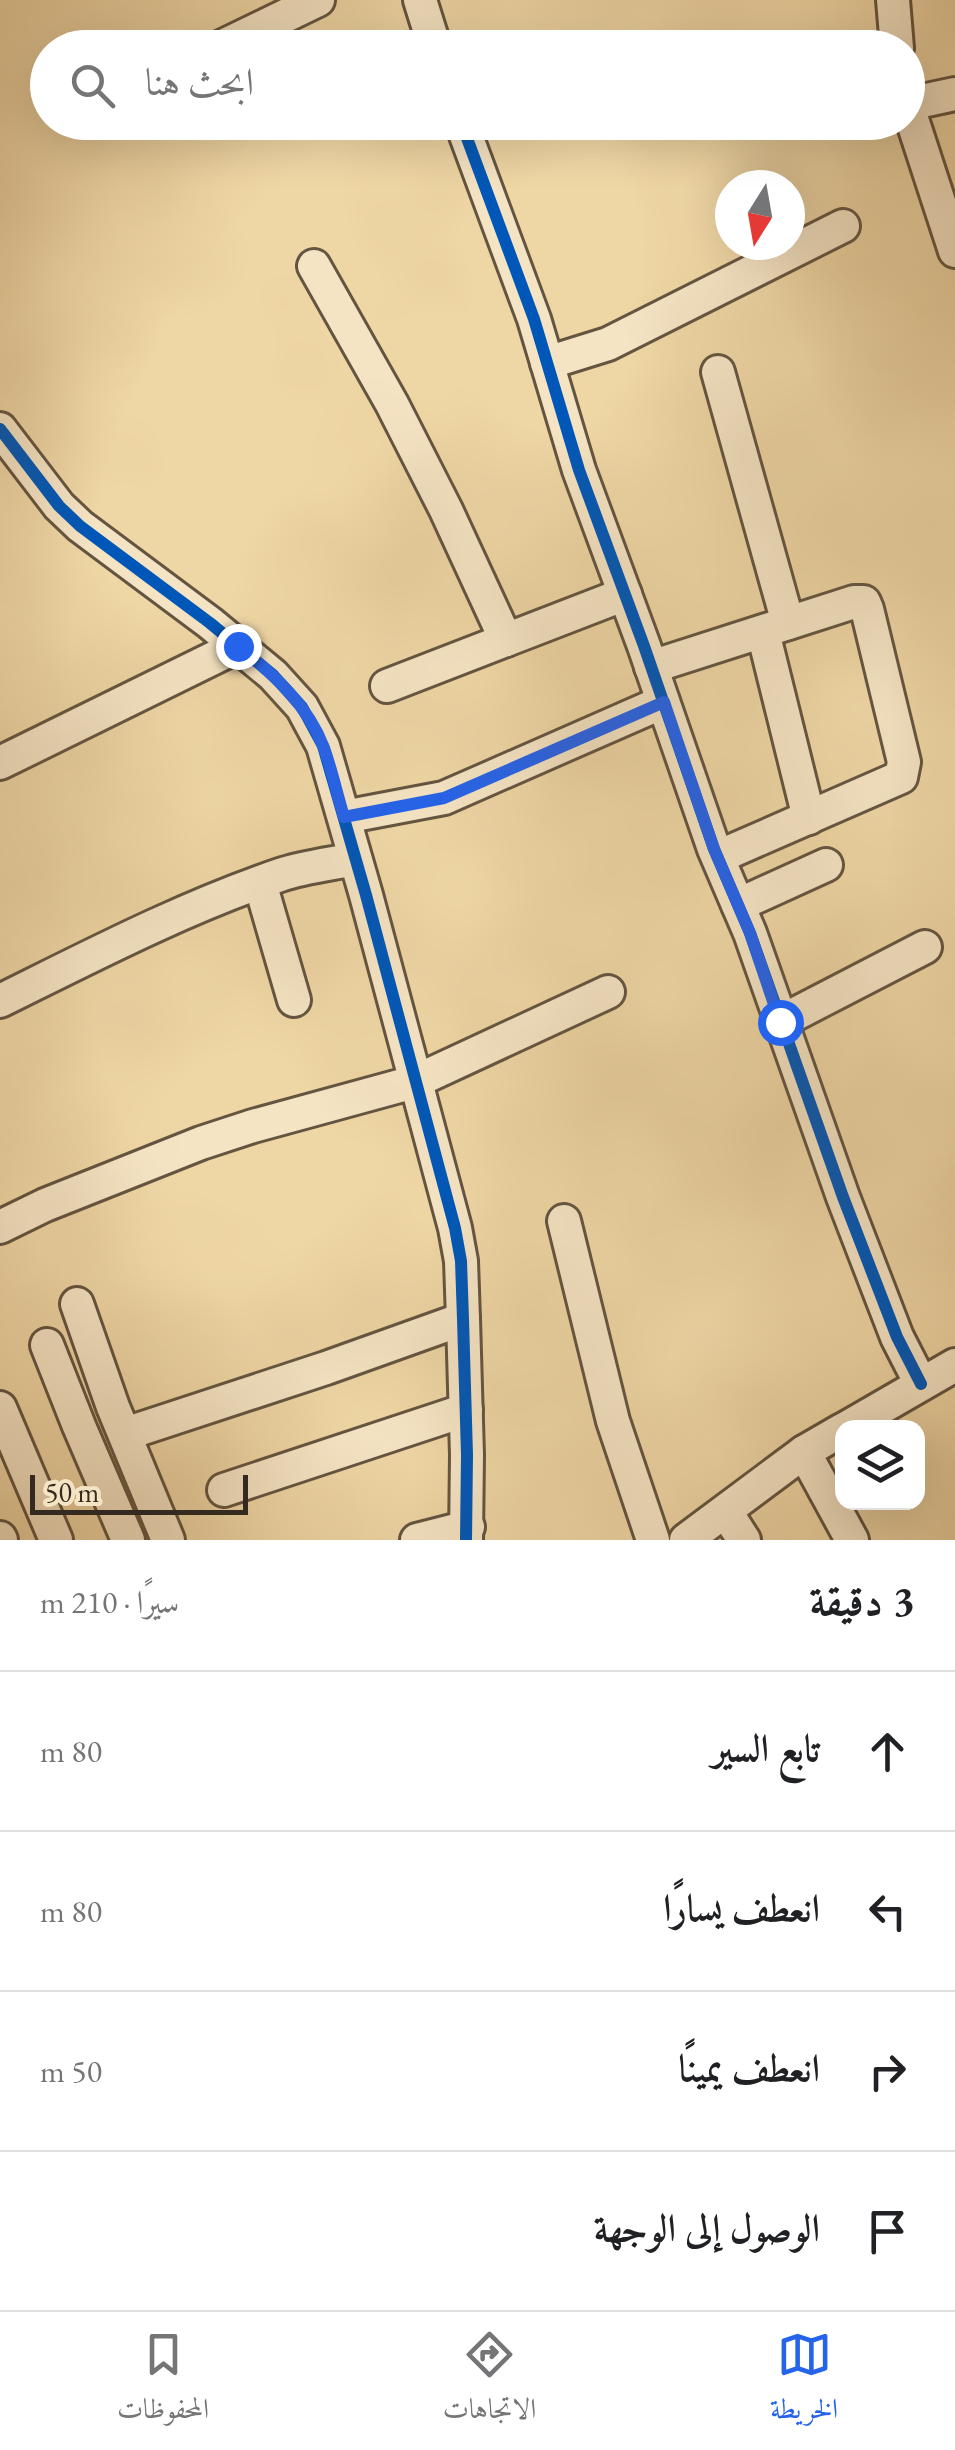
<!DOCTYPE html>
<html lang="ar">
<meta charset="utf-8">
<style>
body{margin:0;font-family:"EB Garamond",Amiri,serif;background:#f6f6f6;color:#202124;direction:rtl}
.controls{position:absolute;right:30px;bottom:30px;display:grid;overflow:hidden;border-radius:20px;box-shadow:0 10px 40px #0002}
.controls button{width:90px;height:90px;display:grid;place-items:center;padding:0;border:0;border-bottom:2px solid #e0e0e0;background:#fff;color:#202124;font:50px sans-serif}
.compass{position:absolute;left:715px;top:170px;width:90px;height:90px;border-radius:50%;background:#fff;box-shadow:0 10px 40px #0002;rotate:191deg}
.scale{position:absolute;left:30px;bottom:25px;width:218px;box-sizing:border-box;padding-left:10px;border:5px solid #352a20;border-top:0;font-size:28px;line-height:35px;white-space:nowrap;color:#352a20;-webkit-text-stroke:8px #f5e4c4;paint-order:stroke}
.stop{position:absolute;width:30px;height:30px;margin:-22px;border:8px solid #2563eb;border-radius:50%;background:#fff}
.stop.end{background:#2563eb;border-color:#fff;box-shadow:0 2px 10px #0008}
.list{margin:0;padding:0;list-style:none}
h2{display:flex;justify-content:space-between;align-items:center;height:130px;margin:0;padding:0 40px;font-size:42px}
h2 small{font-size:32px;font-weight:400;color:#757577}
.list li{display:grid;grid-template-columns:65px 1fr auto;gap:30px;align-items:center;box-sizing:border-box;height:160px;padding:0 40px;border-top:2px solid #e0e0e0}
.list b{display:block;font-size:38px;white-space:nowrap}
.list em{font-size:32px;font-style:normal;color:#757577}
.icon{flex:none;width:55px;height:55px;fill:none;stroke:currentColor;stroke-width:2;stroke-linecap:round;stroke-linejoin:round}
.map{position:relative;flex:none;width:955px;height:1540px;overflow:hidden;direction:ltr}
.search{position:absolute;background:#fff;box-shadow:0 10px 40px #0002;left:30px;right:30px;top:30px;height:110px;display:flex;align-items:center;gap:25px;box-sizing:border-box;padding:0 35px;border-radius:55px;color:#757577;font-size:38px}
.sheet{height:770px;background:#fff}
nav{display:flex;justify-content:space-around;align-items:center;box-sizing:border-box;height:140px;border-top:2px solid #e0e0e0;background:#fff;font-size:28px;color:#757577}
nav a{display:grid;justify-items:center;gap:5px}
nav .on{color:#2563eb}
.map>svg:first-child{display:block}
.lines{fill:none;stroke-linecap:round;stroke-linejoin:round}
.street-casing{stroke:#645541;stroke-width:38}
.street{stroke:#f5e4c4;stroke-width:32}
.cycleway-casing{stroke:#f5e4c4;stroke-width:19}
.cycleway{stroke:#0057b8;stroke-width:12}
.route{stroke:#2563eb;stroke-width:12}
</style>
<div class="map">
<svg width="955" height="1540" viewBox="0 0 955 1540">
<rect width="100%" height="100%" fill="#efd6a5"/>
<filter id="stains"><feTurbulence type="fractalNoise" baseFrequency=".002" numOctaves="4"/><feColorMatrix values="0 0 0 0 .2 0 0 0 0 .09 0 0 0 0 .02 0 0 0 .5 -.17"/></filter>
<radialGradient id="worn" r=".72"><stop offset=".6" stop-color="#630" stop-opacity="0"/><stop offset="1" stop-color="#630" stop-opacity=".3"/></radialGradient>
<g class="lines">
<defs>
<g id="street">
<polyline points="420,0 435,48"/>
<polyline points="893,0 897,48"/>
<polyline points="219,48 318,0"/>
<polyline points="908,104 955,94"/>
<polyline points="908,107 955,251"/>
<polyline points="461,122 534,319 579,470 644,646 714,849 750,933 843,1197 897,1337 921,1384"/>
<polyline points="314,266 392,404 446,510 506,640"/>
<polyline points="547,363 608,344 843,226"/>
<polyline points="718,372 788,623"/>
<polyline points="0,429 59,506 80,526 210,623 273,675 302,707 323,746 366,895 455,1228 461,1261 463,1319 467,1455 466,1540"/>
<polyline points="763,632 809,818"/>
<polyline points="651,667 854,602 864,602 867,609 904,762 901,777 718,857"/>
<polyline points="387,686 625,594"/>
<polyline points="0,763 238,646"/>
<polyline points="344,817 444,798 663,702"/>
<polyline points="260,883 294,1000"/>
<polyline points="738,905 826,865"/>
<path d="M0,1001c91,-45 183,-93 280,-126 24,-8 51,-11 75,-16"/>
<polyline points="780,1022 925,947"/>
<polyline points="564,1221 613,1421 653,1540"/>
<polyline points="0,1227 45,1205 201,1143 253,1126 414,1082 608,992"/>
<polyline points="77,1304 113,1407 168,1540"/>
<polyline points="47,1345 79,1426 128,1540"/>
<polyline points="0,1408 56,1540"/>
<polyline points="846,1428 955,1365"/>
<polyline points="125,1434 326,1368 463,1319"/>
<polyline points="804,1452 852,1540"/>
<polyline points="224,1490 466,1410"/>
<polyline points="726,1512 744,1540"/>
<polyline points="0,1538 1,1540"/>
<polyline points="417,1540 468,1527"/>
<polyline points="686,1540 804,1452 842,1430"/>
</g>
</defs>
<use href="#street" class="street-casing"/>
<use href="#street" class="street"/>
<defs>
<g id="cycleway">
<polyline points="461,122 534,319 579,470 644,646 714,849 750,933 843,1197 897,1337 921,1384"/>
<polyline points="0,429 59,506 80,526 210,623 273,675 302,707 323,746 366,895 455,1228 461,1261 463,1319 467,1455 466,1540"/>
</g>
</defs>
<use href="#cycleway" class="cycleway-casing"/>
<use href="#cycleway" class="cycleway"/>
</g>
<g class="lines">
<path class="route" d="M238,646c35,28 70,59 86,102 8,22 13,46 20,69l100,-19 220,-96 50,147 36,84 30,89"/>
</g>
<rect width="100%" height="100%" filter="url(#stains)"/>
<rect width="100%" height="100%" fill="url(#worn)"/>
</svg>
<div class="controls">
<button><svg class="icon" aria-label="layers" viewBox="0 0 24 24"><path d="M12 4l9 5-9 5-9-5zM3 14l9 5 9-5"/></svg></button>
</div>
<svg class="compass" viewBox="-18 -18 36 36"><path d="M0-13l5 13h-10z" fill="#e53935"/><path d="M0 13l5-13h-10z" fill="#757577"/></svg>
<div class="scale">50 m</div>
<div class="stop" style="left:780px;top:1022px"></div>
<div class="stop end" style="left:238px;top:646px"></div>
<div class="search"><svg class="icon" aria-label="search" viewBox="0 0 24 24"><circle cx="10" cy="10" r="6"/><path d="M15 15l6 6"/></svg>ابحث هنا</div>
</div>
<section class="sheet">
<h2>3 دقيقة<small>سيرًا · 210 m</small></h2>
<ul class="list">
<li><svg class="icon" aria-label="ahead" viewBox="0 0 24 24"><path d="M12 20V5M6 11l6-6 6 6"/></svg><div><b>تابع السير</b></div><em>80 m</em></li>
<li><svg class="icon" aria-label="left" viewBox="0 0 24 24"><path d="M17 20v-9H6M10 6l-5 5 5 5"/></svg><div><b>انعطف يسارًا</b></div><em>80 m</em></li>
<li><svg class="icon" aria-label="right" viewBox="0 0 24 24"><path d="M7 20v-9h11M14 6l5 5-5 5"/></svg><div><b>انعطف يمينًا</b></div><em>50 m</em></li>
<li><svg class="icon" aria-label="arrive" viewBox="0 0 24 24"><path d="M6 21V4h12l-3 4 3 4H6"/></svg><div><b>الوصول إلى الوجهة</b></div></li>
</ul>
</section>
<nav>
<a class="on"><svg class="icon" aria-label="map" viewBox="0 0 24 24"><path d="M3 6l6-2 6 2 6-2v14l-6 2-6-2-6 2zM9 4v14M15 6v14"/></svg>الخريطة</a>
<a><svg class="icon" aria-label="directions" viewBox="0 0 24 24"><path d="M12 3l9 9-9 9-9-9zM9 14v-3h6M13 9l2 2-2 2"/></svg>الاتجاهات</a>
<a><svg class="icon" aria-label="saved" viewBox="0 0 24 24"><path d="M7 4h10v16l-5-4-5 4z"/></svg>المحفوظات</a>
</nav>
